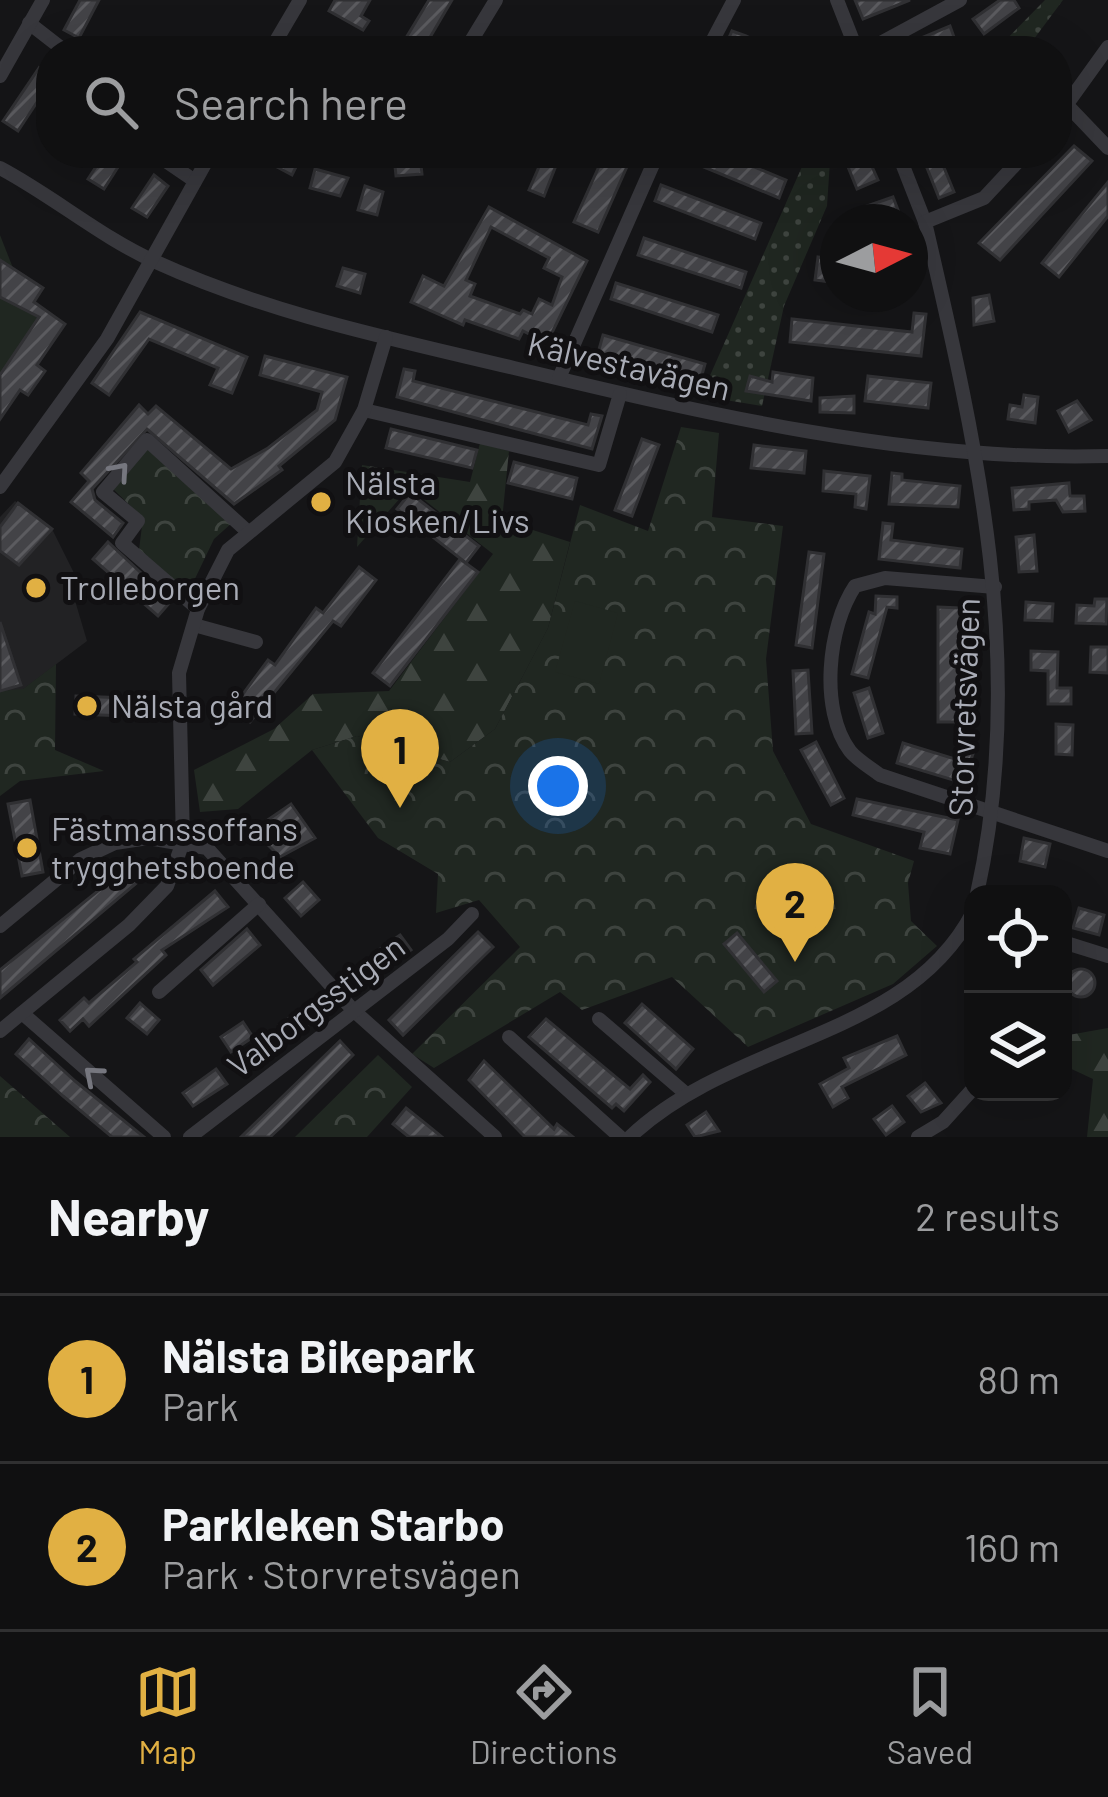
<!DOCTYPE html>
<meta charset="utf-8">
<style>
body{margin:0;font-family:Barlow,sans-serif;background:#19191a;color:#f1f3f6}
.controls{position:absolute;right:36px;bottom:36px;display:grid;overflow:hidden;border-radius:24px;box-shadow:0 12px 48px #0002}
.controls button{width:108px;height:108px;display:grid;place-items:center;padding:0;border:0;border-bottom:3px solid #303031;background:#101011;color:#f1f3f6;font:60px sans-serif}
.compass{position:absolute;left:820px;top:204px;width:108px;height:108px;border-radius:50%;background:#101011;box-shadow:0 12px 48px #0002;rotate:84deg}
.you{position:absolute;left:558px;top:786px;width:42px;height:42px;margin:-30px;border:9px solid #fff;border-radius:50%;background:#1a73e8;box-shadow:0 0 0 18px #1a73e833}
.badge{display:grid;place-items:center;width:78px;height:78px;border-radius:50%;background:#e1b043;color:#111;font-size:39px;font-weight:700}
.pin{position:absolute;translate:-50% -99px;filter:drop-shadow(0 3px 6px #0008)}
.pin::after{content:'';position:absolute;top:63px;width:42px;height:36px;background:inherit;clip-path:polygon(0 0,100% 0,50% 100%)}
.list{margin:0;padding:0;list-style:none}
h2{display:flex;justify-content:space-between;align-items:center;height:156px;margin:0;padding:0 48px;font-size:51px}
h2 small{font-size:39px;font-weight:400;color:#9c9d9f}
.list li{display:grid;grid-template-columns:78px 1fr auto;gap:36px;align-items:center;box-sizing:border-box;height:168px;padding:0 48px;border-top:3px solid #303031}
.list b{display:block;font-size:45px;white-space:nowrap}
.list p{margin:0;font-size:39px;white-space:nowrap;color:#9c9d9f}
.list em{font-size:39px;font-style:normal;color:#9c9d9f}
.icon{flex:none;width:66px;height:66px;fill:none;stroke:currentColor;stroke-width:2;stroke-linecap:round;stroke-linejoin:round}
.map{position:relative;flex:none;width:1108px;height:1137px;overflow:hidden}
.search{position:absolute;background:#101011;box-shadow:0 12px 48px #0002;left:36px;right:36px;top:36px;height:132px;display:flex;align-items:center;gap:30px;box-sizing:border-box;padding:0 42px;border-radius:48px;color:#9c9d9f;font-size:45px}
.sheet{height:492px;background:#101011}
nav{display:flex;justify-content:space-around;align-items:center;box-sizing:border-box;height:168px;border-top:3px solid #303031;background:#101011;font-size:33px;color:#9c9d9f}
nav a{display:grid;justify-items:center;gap:6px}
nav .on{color:#e1b043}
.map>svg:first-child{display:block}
.built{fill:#222224}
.grass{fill:url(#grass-dots)}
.forest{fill:url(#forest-firs)}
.park{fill:url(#park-crowns)}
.pitch{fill:#202721}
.building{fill:url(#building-hatch);stroke:#303033;stroke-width:3;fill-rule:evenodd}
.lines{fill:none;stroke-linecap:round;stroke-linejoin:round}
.minor{stroke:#37373c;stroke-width:14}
.oneway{stroke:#76777f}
.poi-dot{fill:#e1b043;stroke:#111012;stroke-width:4.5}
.labels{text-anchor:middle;stroke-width:10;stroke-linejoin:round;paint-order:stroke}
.street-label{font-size:33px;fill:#a9acb6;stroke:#111012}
.poi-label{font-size:33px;fill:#a9acb6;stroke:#111012;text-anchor:start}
</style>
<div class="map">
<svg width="1108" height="1137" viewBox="0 0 1108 1137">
<defs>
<pattern id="grass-dots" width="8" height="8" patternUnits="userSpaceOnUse" patternTransform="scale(3)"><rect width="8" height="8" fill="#202721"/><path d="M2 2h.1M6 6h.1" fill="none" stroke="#3e443f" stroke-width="1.8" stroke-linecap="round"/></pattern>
<pattern id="forest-firs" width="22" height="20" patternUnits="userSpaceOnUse" patternTransform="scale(3)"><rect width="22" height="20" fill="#202721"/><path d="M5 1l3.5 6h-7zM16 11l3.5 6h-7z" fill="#3e443f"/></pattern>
<pattern id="park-crowns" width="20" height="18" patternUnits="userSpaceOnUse" patternTransform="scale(3)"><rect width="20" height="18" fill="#202721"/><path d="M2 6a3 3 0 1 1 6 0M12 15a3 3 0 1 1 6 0" fill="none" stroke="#3e443f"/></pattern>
<pattern id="building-hatch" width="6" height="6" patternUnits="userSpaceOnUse" patternTransform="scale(3)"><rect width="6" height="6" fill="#434347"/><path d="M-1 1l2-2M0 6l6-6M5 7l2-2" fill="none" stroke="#5b5b5f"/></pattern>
</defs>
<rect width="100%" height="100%" fill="#151517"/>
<polygon class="built" points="15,501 52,529 74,573 68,577 87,641 22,690 0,691 0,517"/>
<g class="grass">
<polygon points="1045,0 1063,0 1025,51 995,51"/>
<polygon points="808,153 849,153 830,161 827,206 784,306 762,406 701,396"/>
</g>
<g class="forest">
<polygon points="480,443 509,451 502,520 570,542 548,628 495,729 450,762 357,736 312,750 238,809 200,812 194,770 274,729 313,694 389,691 493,554 409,488 357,547 362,465 470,482"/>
<polygon points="1108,1028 1108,1137 1087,1137 1093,1079 1063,1065 1063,1036"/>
</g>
<g class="park">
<polygon points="681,427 719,433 712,517 783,526 766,659 773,751 811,824 914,861 908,883 911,921 937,946 893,984 748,1047 672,977 582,1010 560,992 434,1068 412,1054 520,947 479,900 436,913 438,874 378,838 312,750 357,736 450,762 495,729 548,628 580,505 648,531"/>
<polygon points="147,447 233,522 214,539 191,587 169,579 139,550 143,518 112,488"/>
<polygon points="56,664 55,750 104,771 20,781 0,796 0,691 23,689"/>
<polygon points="378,1055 412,1087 367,1137 295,1137"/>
<polygon points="0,1076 70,1137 0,1137"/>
</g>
<g class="pitch">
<polygon points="0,235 13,268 43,288 29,310 39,318 0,375"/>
<polygon points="575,601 618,613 599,684 555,672"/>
</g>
<g class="building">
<polygon points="80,0 99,0 79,38 64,30"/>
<polygon points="335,0 370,0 361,16 369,21 363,30 329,11"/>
<polygon points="429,0 452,0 422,51 398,51"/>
<polygon points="855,0 910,0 863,19"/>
<polygon points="1000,0 1014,0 1019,8 984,34 973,19"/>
<polygon points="950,26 958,48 950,51 890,51"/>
<polygon points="732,31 746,36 776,51 723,51"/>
<polygon points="39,68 51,81 18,131 3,121"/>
<polygon points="1074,146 1092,161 1000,260 979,243"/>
<polygon points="105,153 127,153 104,189 88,179"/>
<polygon points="251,153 288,153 300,159 292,175"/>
<polygon points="545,153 561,153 544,196 529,190"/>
<polygon points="605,153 633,153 598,232 574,222"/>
<polygon points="670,153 720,153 786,180 779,198 687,160 685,165"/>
<polygon points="854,153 866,153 878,180 857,189 844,157"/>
<polygon points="921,153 938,153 954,192 939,198"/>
<polygon points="420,155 422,174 396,176 394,157"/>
<polygon points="315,169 348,178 340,196 310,188"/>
<polygon points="154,175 168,186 147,217 132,208"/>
<polygon points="1108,182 1108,216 1059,277 1042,263"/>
<polygon points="661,185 761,223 755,239 655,201"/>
<polygon points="365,186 383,192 377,215 358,210"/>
<polygon points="893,197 898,210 867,222 864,207"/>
<path d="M489,207l98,54 -40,82 -24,-12 -4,8 -54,-19 -2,5 -52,-23 12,-26 21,10zM491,227l58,31 -5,10 18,9 -10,28 -13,-6 -7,15 -9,-4 -3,4 -50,-18 5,-12 -9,-4z"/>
<polygon points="644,238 746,272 741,288 638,255"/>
<polygon points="818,257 838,259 838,283 815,280"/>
<polygon points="0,260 43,288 34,302 65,324 37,365 45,371 28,395 20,390 0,419 0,375 39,317 0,297"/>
<polygon points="343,268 365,274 360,293 337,286"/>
<polygon points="616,283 718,315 712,332 611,299"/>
<polygon points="989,295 994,321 974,325 973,298"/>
<polygon points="140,312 247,357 232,393 210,385 218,368 149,339 109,395 92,383"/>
<polygon points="914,313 926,314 921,356 790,342 792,319 912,332"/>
<polygon points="603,335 705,364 700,382 598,353"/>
<polygon points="265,356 347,377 335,420 279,466 282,470 234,504 147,429 92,489 95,500 123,523 113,537 71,502 89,481 81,473 139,405 148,414 156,406 231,469 268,448 317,410 322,392 260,375"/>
<polygon points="404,369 415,371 413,381 588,425 591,414 602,416 592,449 397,397"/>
<polygon points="773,372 813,378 811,401 746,391 750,376 772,382"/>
<polygon points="868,376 931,383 928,408 865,401"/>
<polygon points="1024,395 1038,397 1035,423 1008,419 1010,405 1022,407"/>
<polygon points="854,396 854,413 820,412 820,398"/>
<polygon points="1077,401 1091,420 1069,432 1058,411"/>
<polygon points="391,429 477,450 472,468 386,448"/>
<polygon points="642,439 659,445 632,516 615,510"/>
<polygon points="754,445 806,451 804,473 751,468"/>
<polygon points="514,462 577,478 572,499 508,483"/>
<polygon points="824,471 870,476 866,509 855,507 856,494 823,491"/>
<polygon points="892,473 902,474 902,480 960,486 958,507 889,504"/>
<polygon points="1069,483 1070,496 1084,496 1085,511 1063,512 1056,500 1029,502 1029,509 1014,510 1012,488"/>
<polygon points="410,493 479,546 466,563 397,509"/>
<polygon points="18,503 52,529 19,565 0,551 0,527"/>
<polygon points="883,523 893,524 891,540 962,549 960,568 879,559"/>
<polygon points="1034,535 1037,571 1019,572 1016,537"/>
<polygon points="108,542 171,601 158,616 93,559"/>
<polygon points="809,552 824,554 812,648 796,645"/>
<polygon points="460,559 478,572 390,686 373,673"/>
<polygon points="359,567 376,580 341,626 333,621 250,722 232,709 268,660 275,665 316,608 323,613"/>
<polygon points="876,596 897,597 897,608 887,607 868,678 852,674 869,612 875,614"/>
<polygon points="1095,599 1107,599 1106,624 1076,623 1077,605 1094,606"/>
<polygon points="1026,602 1053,604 1052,621 1025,620"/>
<polygon points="938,607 960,608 958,722 938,722"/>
<polygon points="0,622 21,685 0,691"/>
<polygon points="1091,647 1108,647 1108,673 1090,672"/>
<polygon points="1031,651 1058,652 1057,688 1071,688 1071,704 1048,704 1048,671 1031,670"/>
<polygon points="808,670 812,733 796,734 793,671"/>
<polygon points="869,688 883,733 868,738 854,693"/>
<polygon points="76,696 127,698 125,716 75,714"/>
<polygon points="1056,724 1073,725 1072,755 1056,754"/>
<polygon points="816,742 844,798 831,805 801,750"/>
<polygon points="903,743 958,760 962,748 974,751 963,783 897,763"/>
<polygon points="857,799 958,820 950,854 920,848 924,832 853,815"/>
<polygon points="30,800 43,872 22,876 8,804"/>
<polygon points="291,804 315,838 280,857 253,830"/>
<polygon points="1024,838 1050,844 1045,867 1020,861"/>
<polygon points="135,861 146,874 139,881 0,998 0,970"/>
<polygon points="303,882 319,900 301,916 285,898"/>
<polygon points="215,891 228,907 162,950 166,955 89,1026 83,1019 70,1031 60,1020 73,1008 84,998 89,1003 123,974 137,962 134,959"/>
<polygon points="1079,908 1104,915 1099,935 1073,928"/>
<polygon points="247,929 260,945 213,985 201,970"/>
<polygon points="478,932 493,947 403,1035 389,1020"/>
<polygon points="737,933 777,981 764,992 724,944"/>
<polygon points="400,935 411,950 391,964 380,949"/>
<circle cx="1081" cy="983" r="14"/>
<polygon points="140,1003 159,1020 147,1034 127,1018"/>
<polygon points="642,1004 693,1049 676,1069 625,1023"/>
<polygon points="302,1009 311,1023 289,1039 279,1025"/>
<polygon points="546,1019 630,1089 643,1075 650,1082 624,1111 616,1104 612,1108 529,1037"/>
<polygon points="243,1022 253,1037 231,1052 221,1037"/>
<polygon points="897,1036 906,1055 842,1087 848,1098 833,1107 820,1084 849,1068 844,1058"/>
<polygon points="29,1039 75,1081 144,1137 112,1137 63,1096 16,1054"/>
<polygon points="340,1041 353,1055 281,1127 270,1137 241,1137"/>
<polygon points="484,1061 554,1129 557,1124 573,1137 525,1137 469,1080"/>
<polygon points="216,1069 227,1084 193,1106 183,1093"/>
<polygon points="925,1083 941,1103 921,1112 908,1096"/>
<polygon points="892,1106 904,1122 886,1135 874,1119"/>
<polygon points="406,1108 426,1124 442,1137 409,1137 393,1124"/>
<polygon points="706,1112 719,1131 695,1137 687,1125"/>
</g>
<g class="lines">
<g class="minor">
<polyline points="837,0 857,51"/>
<polyline points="29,23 65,51"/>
<polyline points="270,51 300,0"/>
<polyline points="465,51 496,0"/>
<polyline points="707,51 734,0"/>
<polyline points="866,51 960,0"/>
<polyline points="0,76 43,0"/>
<polyline points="1068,106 1108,148"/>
<polyline points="1057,118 1108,47"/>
<polyline points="154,153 195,181"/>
<polyline points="898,153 925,222"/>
<path d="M0,168c53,28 102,70 156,94 114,52 237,77 358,106 193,46 395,94 594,88"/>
<polyline points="559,378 658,153"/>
<polyline points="364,410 599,465 620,394"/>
<polyline points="0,487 107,339 211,153"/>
<path d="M995,587l-110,-9 -30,8c-27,40 -36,124 -5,165 7,9 21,17 30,24l228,76"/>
<polyline points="198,609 122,543 138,521 103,492 147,440 247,531"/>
<polyline points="194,625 256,642"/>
<path d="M977,894c51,-230 0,-448 -52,-672l59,-24 42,-45"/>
<polyline points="0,926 81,859 115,843 148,838 207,848 353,1010 495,1137"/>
<polyline points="1063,942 1108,956"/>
<polyline points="159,992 259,904"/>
<polyline points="22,1013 164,1137"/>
<polyline points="599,1019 684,1092"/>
<polyline points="0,1031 129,925 167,886 183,842 179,673 198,609 228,550 335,462 364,410 386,337"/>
<polyline points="509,1037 620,1137"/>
<polyline points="190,1137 448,939 472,914"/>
<path d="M630,1137c104,-99 277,-97 343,-225"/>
<polyline points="918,1137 943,1122 971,1091"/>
</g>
</g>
<defs><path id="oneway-chevron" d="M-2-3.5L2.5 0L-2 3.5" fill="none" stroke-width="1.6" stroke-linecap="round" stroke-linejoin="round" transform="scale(3)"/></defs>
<g class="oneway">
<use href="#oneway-chevron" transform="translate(120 471) rotate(-49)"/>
<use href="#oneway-chevron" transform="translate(93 1075) rotate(-139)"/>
</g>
<g class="poi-dot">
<circle cx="321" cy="502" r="12"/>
<circle cx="36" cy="588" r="12"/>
<circle cx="87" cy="706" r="12"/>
<circle cx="27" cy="848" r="12"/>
</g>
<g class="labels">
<g class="street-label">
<text transform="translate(629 366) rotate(13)" y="12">Kälvestavägen</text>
<text transform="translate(964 707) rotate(-88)" y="12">Storvretsvägen</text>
<text transform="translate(316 1006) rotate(-37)" y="12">Valborgsstigen</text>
</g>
<g class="poi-label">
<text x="345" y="495">Nälsta<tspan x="345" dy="38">Kiosken/Livs</tspan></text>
<text x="60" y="600">Trolleborgen</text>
<text x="111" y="718">Nälsta gård</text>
<text x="51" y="841">Fästmanssoffans<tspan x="51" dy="38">trygghetsboende</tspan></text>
</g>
</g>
</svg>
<div class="controls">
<button><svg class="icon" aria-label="locate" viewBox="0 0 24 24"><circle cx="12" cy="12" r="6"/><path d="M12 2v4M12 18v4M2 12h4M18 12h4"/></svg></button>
<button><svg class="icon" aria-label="layers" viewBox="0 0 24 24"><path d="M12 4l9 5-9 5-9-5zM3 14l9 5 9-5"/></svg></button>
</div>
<svg class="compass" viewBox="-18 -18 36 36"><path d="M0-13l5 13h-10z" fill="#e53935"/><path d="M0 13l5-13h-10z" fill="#9c9d9f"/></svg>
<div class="you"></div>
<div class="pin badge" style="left:400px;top:808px">1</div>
<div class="pin badge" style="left:795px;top:962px">2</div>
<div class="search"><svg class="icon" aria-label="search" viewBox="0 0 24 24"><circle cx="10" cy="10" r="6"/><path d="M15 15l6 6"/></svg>Search here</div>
</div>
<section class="sheet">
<h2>Nearby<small>2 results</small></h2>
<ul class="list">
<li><span class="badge">1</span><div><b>Nälsta Bikepark</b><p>Park</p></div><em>80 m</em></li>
<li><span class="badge">2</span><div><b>Parkleken Starbo</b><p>Park · Storvretsvägen</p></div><em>160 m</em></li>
</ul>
</section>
<nav>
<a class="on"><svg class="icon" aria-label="map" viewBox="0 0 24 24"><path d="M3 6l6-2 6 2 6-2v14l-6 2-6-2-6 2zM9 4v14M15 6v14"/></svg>Map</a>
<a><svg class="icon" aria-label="directions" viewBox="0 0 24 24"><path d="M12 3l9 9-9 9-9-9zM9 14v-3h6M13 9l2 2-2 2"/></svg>Directions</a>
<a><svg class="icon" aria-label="saved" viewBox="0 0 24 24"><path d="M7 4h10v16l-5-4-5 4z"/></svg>Saved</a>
</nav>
